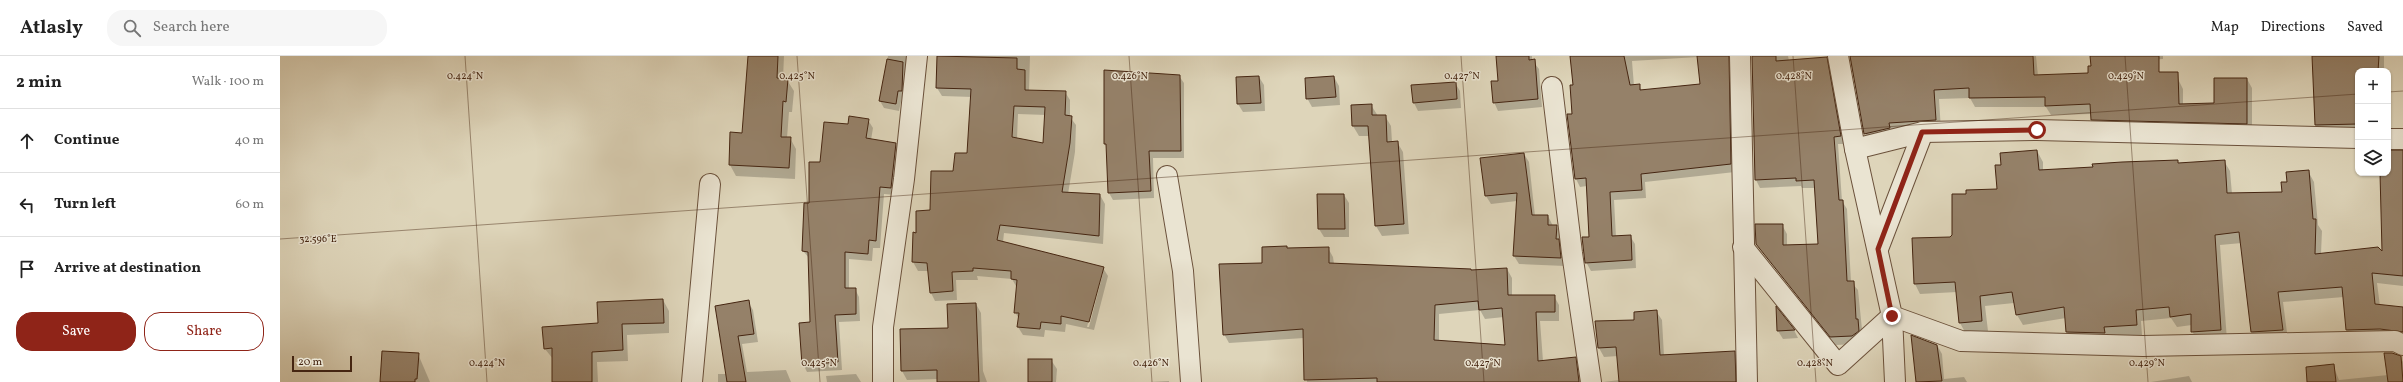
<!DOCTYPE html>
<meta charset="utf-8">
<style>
body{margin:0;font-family:Vollkorn,serif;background:#f6f6f6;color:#222}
.controls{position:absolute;right:12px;top:12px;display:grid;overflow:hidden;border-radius:8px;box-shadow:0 1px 3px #0004}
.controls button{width:36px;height:36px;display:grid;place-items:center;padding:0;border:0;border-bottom:1px solid #e0e0e0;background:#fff;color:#222;font:20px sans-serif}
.scale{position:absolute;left:12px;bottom:10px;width:60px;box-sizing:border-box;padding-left:4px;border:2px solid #452511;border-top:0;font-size:11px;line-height:14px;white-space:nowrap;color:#452511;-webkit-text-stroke:3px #eae4d2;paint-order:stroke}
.stop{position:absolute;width:12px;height:12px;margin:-9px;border:3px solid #8f2418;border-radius:50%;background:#fff}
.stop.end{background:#8f2418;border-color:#fff;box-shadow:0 1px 4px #0008}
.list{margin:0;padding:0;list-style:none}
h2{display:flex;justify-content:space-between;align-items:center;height:52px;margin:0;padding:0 16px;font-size:17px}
h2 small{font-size:13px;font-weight:400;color:#767676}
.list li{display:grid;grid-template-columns:26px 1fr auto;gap:12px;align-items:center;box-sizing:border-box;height:64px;padding:0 16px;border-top:1px solid #e0e0e0}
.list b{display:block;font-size:15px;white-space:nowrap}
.list em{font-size:13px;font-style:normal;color:#767676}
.actions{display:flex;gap:8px;padding:12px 16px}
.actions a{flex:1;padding:9px 0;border:1px solid #8f2418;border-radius:16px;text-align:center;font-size:14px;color:#8f2418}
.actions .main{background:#8f2418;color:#fff}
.icon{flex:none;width:22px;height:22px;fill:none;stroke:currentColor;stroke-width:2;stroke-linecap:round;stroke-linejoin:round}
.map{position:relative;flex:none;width:2123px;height:326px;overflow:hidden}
header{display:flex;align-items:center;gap:24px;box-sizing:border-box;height:56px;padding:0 20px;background:#fff;border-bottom:1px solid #e0e0e0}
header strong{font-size:19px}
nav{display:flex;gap:22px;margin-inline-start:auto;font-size:14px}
.search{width:280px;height:36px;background:#f6f6f6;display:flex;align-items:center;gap:10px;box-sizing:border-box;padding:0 14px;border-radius:16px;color:#767676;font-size:15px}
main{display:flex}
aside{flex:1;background:#fff}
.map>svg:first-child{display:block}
.shadow{fill:#0003;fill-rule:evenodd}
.building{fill:#958169;stroke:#452511;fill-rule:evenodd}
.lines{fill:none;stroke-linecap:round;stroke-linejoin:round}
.minor-casing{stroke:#6b513b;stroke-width:22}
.minor{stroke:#eae4d2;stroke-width:20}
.route{stroke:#8f2418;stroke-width:5}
.ticks{fill:none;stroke:#452511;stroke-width:1;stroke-opacity:0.45}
.ticks-label{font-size:10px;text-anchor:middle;fill:#452511;stroke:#eae4d2;stroke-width:3;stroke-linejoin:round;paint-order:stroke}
</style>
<header>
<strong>Atlasly</strong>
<div class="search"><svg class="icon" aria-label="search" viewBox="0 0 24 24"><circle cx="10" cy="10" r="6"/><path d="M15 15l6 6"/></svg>Search here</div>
<nav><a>Map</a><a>Directions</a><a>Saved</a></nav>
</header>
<main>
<aside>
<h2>2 min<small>Walk · 100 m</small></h2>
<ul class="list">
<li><svg class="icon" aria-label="ahead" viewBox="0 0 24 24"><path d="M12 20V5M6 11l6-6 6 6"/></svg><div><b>Continue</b></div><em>40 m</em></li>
<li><svg class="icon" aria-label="left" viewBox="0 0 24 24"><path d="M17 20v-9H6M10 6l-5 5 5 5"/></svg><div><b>Turn left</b></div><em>60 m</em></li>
<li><svg class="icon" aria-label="arrive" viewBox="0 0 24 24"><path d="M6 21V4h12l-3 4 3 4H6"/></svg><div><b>Arrive at destination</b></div></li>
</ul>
<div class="actions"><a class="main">Save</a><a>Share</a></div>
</aside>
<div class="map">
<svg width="2123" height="326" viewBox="0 0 2123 326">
<rect width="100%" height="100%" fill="#ded5ba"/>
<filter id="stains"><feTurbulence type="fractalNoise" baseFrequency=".005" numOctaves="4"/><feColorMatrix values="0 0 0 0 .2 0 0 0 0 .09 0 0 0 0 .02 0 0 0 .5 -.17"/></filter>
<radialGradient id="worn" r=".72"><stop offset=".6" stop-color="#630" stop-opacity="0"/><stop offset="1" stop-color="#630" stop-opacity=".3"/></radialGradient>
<g class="shadow">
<polygon points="478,0 504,0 503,23 507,24 514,35 512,56 509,56 507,82 510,82 516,93 515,123 456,120 450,109 451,77 463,78"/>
<polygon points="608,0 632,0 625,42 622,41 619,55 604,52 600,45"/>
<path d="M658,0h92l-1,35 36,1 5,8v17l6,8 -1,27 -7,42 32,1 5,9 -2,40 -99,-11 -1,9 100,26 5,8 -14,54 -28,-6 -1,8 -20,-2 -1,7 -21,-2 -5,-8 1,-8 -4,-7 2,-24 -5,-9 -35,-3 1,4h-22l1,20 -22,1 -4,-8 -2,-22h-11l-5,-9 1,-28h3l37,-62 14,-17 4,-58 -30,-1 -5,-8zM738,58l28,1 -2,29 -27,-5zM821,217h2l-14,54h-2z"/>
<polygon points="1217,0 1252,0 1252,4 1259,13 1262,51 1218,55 1214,46 1219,26"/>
<path d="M1291,0h167l-3,116 -90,10 1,16 -32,2 2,37 14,-1 5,8 1,24 -45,3 -5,-9 4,-24 -3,-52 -7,1 -4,-8 -2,-94zM1418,1l3,28 -59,6 -3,-6 -5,1 -2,-25z"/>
<polygon points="1472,0 1508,0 1509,5 1546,2 1551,10 1565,88 1558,88 1562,145 1567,153 1571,226 1578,234 1583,283 1577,288 1556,289 1477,188 1502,169 1507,178 1507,190 1539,189 1535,132 1522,132 1521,130 1480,132 1476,124"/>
<polygon points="1569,0 1756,0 1758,20 1898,23 1903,33 1903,49 1935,48 1967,23 1972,32 1972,77 1817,73 1812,64 1811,58 1771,59 1766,51 1695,51 1690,42 1659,43 1661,74 1590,87 1585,77"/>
<polygon points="1811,0 1883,0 1883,3 1816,8"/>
<polygon points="2033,0 2104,0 2104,15 2078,15 2078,80 2041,79 2036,69"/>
<polygon points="899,20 904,27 904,102 873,102 874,142 833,144 829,137 827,92 825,88"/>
<polygon points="979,21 984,29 985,55 963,56 958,48"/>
<polygon points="1054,21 1059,30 1060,49 1032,51 1027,42"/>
<polygon points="1175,27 1180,35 1181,52 1138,55 1134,47 1132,30"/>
<polygon points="1091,49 1098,60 1105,60 1111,70 1112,86 1117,86 1123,96 1129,178 1102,180 1096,170 1090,80 1079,80 1073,70 1072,50"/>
<polygon points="588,64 593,72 591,84 616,88 620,96 615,139 604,138 600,192 593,192 592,205 569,203 569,233 575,233 579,241 580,265 559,266 562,314 527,316 523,308 531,267 530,203 523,195 530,148 541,107 569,69"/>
<polygon points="2108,94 2123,96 2123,230 2097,227 2100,250 2123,252 2123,284 2073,285 2067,274 2064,241 2003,246 2008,284 1978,286 1972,276 1962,187 1940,189 1947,284 1918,286 1912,275 1912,269 1897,271 1891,262 1861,265 1862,279 1793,287 1787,276 1786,262 1743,269 1737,259 1734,247 1705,250 1708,275 1686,278 1680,267 1677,236 1640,238 1635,228 1673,179 1687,139 1718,134 1722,110 1757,95 1763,106 1763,115 1944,105 1950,115 1952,138 2003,137 2008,127 2028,115 2034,126 2038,169 2042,175 2041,198 2103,197 2102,117 2108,117"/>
<polygon points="1244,98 1249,106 1255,160 1268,160 1273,170 1276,170 1281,178 1280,188 1285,210 1239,208 1234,200 1237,145 1211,148 1206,140 1201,103"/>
<polygon points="1064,139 1069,147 1069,181 1044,181 1039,173"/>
<path d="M1006,191l2,2 40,-1 5,9 1,7 137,7 36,-2 5,9v18h42l5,9v16h-19l3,40 32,-3 5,9 3,15h-276l-3,-44 -75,5 -5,-9 40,-70zM1200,254l5,9 19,-2 2,29 -67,-5v-27z"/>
<polygon points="383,244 389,255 389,277 347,279 348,305 317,306 318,326 273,326 273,303 265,293 319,268"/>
<polygon points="468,246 473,254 478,286 462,288 467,316 506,314 511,326 438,326 438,318 447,318"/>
<polygon points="696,248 701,257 703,315 707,326 658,326 658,323 627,324 622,315 621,274 669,273"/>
<polygon points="1497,253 1514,274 1518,282 1503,283 1498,275"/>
<polygon points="1376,255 1382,264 1384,300 1454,296 1460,305 1461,326 1323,326 1340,324 1338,300 1324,301 1319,292 1355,265"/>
<polygon points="1632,281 1657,289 1662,298 1664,323 1684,321 1687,326 1637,326"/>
<polygon points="138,298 150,326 101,326"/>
<polygon points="2120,301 2123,306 2123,326 2028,326 2053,309 2059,324 2108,319"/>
<polygon points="771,304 777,313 776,326 749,326"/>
<polygon points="576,318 581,326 547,326 546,320"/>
<polygon points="1909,320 1912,326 1871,326"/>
<polygon points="889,325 889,326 870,326"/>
</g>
<g class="building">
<polygon points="468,0 498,0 497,22 508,23 506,46 503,45 501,81 511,81 509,112 449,109 450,76 462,77"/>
<path d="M657,0l80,2v11l8,1v20l41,1 -1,24 7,1 -2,27 -8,49 38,2 -1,42 -99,-11 -3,15 107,27 -15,55 -28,-6v8l-20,-2 -1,7 -23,-2 2,-14h-5l3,-33 -6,-1v-8l-38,-3v3l-21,1 1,19 -23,2 -3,-30 -15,-1 1,-30 3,1v-22l14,-1 1,-39h22l2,-18h12l4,-64 -35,-1zM734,50l31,1 -2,36 -31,-6z"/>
<polygon points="1216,0 1249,0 1249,4 1255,3 1258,43 1213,47 1211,25 1218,25"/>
<polygon points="1290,0 1344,0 1350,29 1360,28 1360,34 1420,28 1417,0 1449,0 1451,108 1361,118 1362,134 1330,136 1332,180 1351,179 1352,204 1305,207 1302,181 1309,181 1306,122 1295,123 1287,58 1292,58 1290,29 1293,29"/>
<polygon points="1472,0 1496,0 1496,5 1547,1 1561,80 1554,81 1559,144 1563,144 1567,225 1574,225 1576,263 1578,263 1579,275 1572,280 1550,281 1476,188 1475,168 1503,168 1503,189 1538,188 1534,124 1516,125 1516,122 1475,124"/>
<polygon points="1570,0 1753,0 1754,19 1808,17 1808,10 1811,10 1810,0 1879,0 1879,16 1898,16 1899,48 1934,47 1934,22 1967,22 1967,68 1811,64 1810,48 1765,50 1765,41 1689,42 1689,32 1654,34 1656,64 1609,67 1610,72 1584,78"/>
<polygon points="2032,0 2099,0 2098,15 2078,15 2078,68 2035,69"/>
<polygon points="607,3 623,6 622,35 618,35 616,48 599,45"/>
<polygon points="824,14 900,19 901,95 869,95 871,135 828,137 826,88 824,88"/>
<polygon points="979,20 981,47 957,48 956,21"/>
<polygon points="1054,20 1056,41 1026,43 1025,22"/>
<polygon points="1176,26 1177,43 1133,47 1131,29"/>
<polygon points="1092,48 1092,59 1106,59 1107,86 1118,85 1124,168 1095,170 1088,70 1072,70 1071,49"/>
<polygon points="569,60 589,63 586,82 616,87 611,132 600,131 596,185 589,184 588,198 565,196 565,232 576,232 576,258 555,259 558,306 522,309 519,267 530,266 528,196 522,195 524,147 529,147 529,106 540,106 544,66 568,68"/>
<polygon points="1757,94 1759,114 1813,111 1812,108 1842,106 1898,104 1898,107 1945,104 1947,137 2002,136 2001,126 2007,126 2006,116 2029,114 2033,163 2036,163 2035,198 2098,191 2102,195 2100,117 2108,117 2108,94 2123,94 2123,220 2092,217 2095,248 2123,251 2123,276 2100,273 2066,274 2062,231 1998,236 2003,274 1971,276 1959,176 1935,179 1941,274 1911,276 1911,258 1890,261 1889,251 1856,254 1857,269 1824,271 1825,277 1786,276 1784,251 1736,259 1732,236 1700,240 1702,265 1679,267 1675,226 1634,228 1632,182 1670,181 1672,179 1672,138 1686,138 1686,134 1717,133 1715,109 1721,109 1720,97"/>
<polygon points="1244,97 1252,159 1268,159 1268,169 1277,169 1276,183 1279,183 1281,202 1233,200 1237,137 1205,140 1200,102"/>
<polygon points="1037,138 1064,138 1065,173 1038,173"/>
<path d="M1007,190v2l42,-1v16l142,6v1l36,-2 1,27h47v17h-19l2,49 38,-4 3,25h-202v-4l-73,2 -1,-51 -80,6 -4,-71 43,-1v-16zM1198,245l1,9 23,-2 3,37 -71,-5 1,-35z"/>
<polygon points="383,243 384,267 342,268 343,294 312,296 312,326 272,326 272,292 264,293 262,271 318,267 317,246"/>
<polygon points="469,244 474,278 458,280 466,326 447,326 435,250"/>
<polygon points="696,247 699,326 657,326 657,314 621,315 620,273 668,272 667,248"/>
<polygon points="1496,250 1515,274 1497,275"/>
<polygon points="1377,254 1380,299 1455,295 1456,326 1339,326 1336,291 1318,292 1315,265 1354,264 1354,256"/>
<polygon points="1631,279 1657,289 1662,325 1636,326"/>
<polygon points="102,295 139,297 137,323 135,323 135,326 100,326"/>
<polygon points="2104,297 2112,297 2121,300 2123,326 2108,326"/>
<rect x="748" y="303" width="24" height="23"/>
<polygon points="2054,308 2056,326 2027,326 2026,311"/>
</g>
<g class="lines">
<defs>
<g id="minor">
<polyline points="1460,0 1467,326"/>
<polyline points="1558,0 1575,93 1612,260 1615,326"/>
<polyline points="1272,31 1292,197 1311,326"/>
<polyline points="2108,83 2123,83"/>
<polyline points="1575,93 1643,76 1757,74 2078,82"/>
<polyline points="887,120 903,215 911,326"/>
<polyline points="1463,191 1558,309 1612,260 1681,285 1863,290 2115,285 2123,289"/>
<polyline points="1598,193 1643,76"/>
<polyline points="412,326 430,128"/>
<polyline points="603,326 603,271 624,123 637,0"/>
</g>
</defs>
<use href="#minor" class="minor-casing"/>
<use href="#minor" class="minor"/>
</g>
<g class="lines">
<polyline class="route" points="1612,260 1598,193 1642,76 1757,74"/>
</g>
<path class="ticks" d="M185,0l22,326M517,0l23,326M849,0l23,326M1181,0l23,326M1513,0l23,326M1845,0l23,326M2108,36l15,-1M0,183l2078,-145"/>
<g class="ticks-label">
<text x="185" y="23">0.424°N</text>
<text x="517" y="23">0.425°N</text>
<text x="850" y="23">0.426°N</text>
<text x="1182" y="23">0.427°N</text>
<text x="1514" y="23">0.428°N</text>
<text x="1846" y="23">0.429°N</text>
<text x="38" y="186">32.596°E</text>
<text x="207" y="310">0.424°N</text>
<text x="539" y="310">0.425°N</text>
<text x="871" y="310">0.426°N</text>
<text x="1203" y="310">0.427°N</text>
<text x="1535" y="310">0.428°N</text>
<text x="1867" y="310">0.429°N</text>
</g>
<rect width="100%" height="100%" filter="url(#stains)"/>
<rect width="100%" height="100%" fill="url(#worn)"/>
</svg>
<div class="controls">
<button>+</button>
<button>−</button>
<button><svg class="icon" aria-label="layers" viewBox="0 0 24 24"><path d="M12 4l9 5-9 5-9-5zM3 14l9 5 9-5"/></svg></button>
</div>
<div class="scale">20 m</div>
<div class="stop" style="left:1757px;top:74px"></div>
<div class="stop end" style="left:1612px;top:260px"></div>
</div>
</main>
